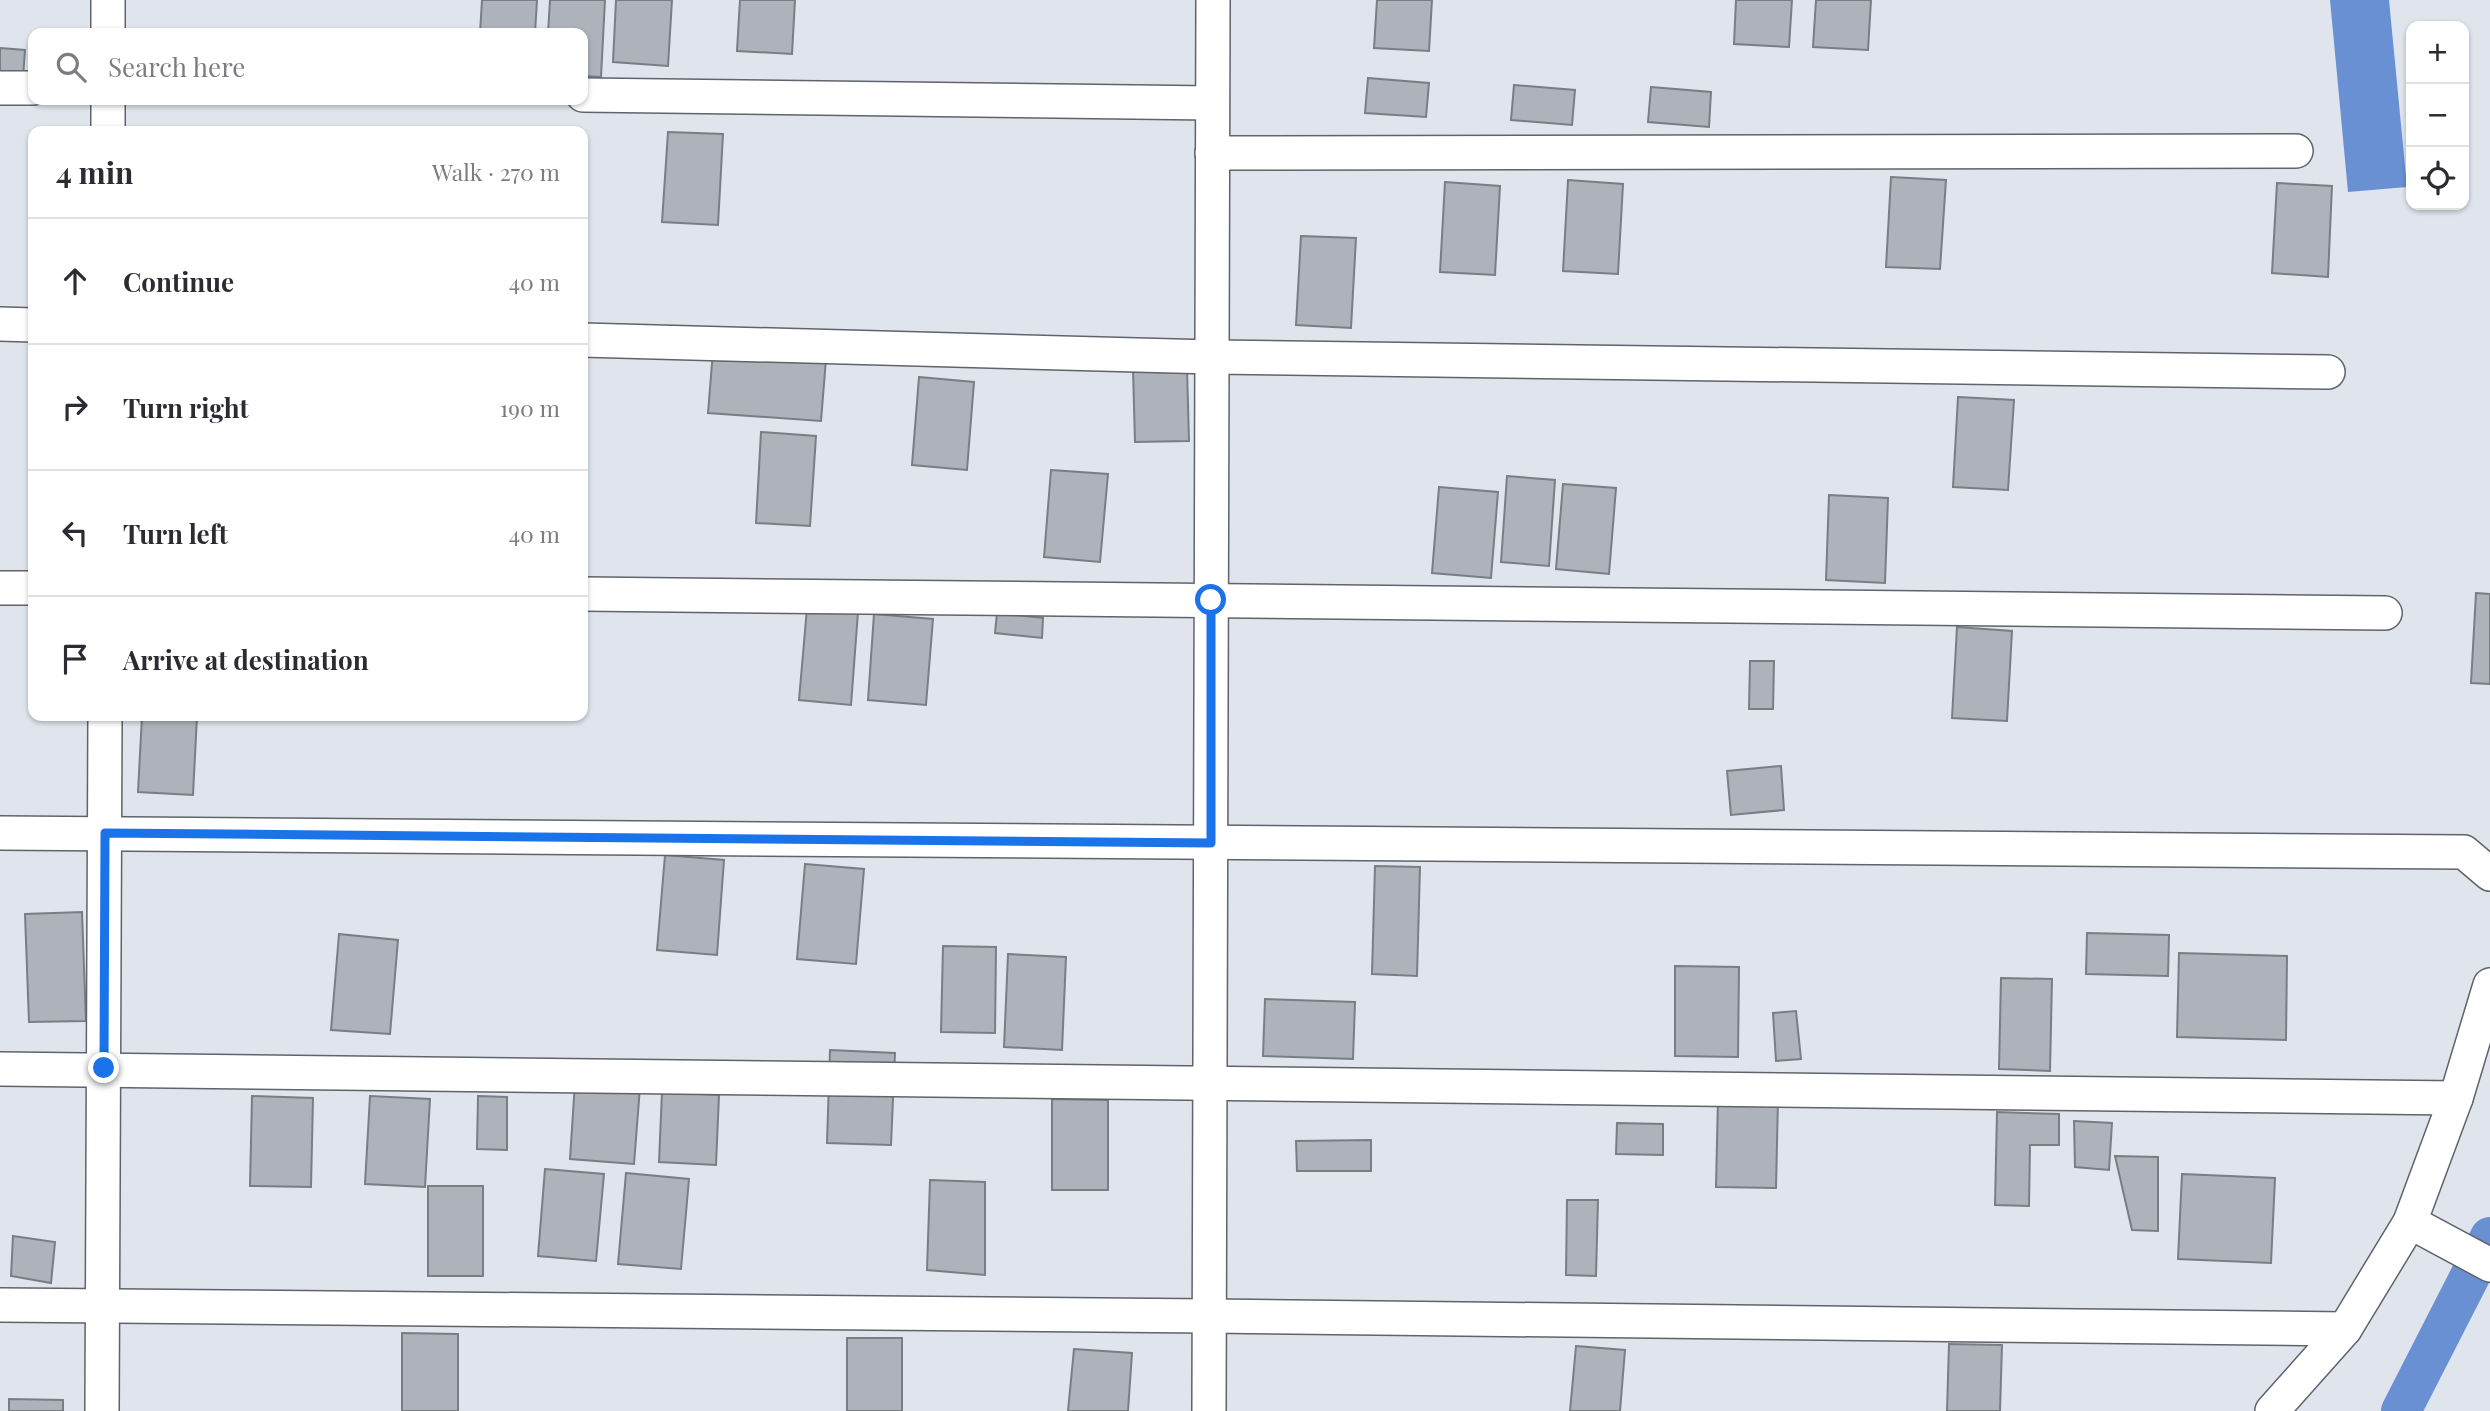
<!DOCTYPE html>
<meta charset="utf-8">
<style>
body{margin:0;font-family:"Playfair Display",serif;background:#f7f7f7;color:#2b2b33}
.controls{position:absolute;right:21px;top:21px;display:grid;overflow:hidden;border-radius:14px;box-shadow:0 2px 5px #0004}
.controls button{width:63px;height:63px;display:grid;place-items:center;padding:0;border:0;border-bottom:2px solid #e1e1e2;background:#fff;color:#2b2b33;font:35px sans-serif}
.stop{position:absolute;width:21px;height:21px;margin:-16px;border:5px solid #1a73e8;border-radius:50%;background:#fff}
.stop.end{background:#1a73e8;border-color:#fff;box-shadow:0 2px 7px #0008}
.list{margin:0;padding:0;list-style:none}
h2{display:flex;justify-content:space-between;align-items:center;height:91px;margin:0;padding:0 28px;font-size:30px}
h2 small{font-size:23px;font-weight:400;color:#7c7c81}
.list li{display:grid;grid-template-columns:46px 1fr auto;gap:21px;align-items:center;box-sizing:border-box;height:126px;padding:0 28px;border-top:2px solid #e1e1e2}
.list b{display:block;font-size:26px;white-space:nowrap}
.list em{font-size:23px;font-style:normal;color:#7c7c81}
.icon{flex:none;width:38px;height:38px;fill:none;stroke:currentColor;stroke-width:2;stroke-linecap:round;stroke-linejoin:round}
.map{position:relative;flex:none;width:2490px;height:1411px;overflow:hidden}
.search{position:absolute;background:#fff;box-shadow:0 2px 5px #0004;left:28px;top:28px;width:560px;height:77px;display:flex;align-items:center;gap:18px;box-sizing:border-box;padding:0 24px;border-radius:14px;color:#7c7c81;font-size:26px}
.panel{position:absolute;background:#fff;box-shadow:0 2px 5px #0004;left:28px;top:126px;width:560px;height:595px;border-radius:14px}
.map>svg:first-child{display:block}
.water{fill:#6890d3}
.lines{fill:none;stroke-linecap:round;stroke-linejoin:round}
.canal{stroke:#6890d3;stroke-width:40}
.building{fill:#aeb3bb;stroke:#797e85;stroke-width:2}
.street-casing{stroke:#5f636a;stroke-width:36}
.street{stroke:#fff;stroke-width:33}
.route{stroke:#1a73e8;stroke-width:9}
</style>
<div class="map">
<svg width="2490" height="1411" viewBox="0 0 2490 1411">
<rect width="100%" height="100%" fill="#dfe4ed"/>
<polygon class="water" points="2330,0 2389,0 2407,187 2348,192"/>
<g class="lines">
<polyline class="canal" points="2401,1411 2490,1237"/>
</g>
<g class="building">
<polygon points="482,0 537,0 535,33 480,33"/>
<polygon points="550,0 605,0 601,77 583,76 583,33 548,33"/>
<polygon points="616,0 672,0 668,66 613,62"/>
<polygon points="740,0 795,0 792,54 737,51"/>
<polygon points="1377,0 1432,0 1429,51 1374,48"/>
<polygon points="1736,0 1792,0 1789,47 1734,44"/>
<polygon points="1816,0 1871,0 1868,50 1813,47"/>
<polygon points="0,48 25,50 23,78 0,76"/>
<polygon points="1368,78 1429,83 1426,117 1365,113"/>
<polygon points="1514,85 1575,90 1572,125 1511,120"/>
<polygon points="1651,87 1711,92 1709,127 1648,122"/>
<polygon points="668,132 723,134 718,225 662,222"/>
<polygon points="1891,177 1946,180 1940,269 1886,267"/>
<polygon points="1568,180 1623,184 1618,274 1563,271"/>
<polygon points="1445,182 1500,186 1495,275 1440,272"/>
<polygon points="2277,183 2332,186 2328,277 2272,273"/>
<polygon points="1301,236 1356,238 1351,328 1296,325"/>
<polygon points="713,351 826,359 821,421 708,413"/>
<polygon points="1187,368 1189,441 1135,442 1133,370"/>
<polygon points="919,377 974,382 967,470 912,465"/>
<polygon points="1958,397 2014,400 2008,490 1953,487"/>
<polygon points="761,432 816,436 810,526 756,523"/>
<polygon points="1051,470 1108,474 1100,562 1044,557"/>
<polygon points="1507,476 1555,480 1549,566 1501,562"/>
<polygon points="1563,484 1616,488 1609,574 1556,569"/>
<polygon points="1439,487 1498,492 1491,578 1432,573"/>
<polygon points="1829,495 1888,498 1885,583 1826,580"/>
<polygon points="2476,593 2490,594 2490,684 2471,683"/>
<polygon points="807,608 858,612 851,705 799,700"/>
<polygon points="997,613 1043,618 1042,638 995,633"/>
<polygon points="874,614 933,619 926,705 868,700"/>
<polygon points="1957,627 2012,631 2007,721 1952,718"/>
<polygon points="1750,661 1774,661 1773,709 1749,709"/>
<polygon points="142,716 197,716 193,795 138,792"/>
<polygon points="1781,766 1784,810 1731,815 1727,771"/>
<polygon points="665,855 724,860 717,955 657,950"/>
<polygon points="805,864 864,869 856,964 797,959"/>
<polygon points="1375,866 1420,867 1417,976 1372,974"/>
<polygon points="82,912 86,1021 29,1022 25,914"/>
<polygon points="2087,933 2169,935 2168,976 2086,974"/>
<polygon points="339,934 398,940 390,1034 331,1030"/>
<polygon points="943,946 996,947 995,1033 941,1032"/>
<polygon points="2179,953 2287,956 2286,1040 2177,1037"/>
<polygon points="1008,954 1066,957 1062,1050 1004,1047"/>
<polygon points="1675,966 1739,967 1738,1057 1675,1056"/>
<polygon points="2001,978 2052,979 2050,1071 1999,1069"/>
<polygon points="1265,999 1355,1002 1353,1059 1263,1056"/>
<polygon points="1796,1011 1801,1059 1776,1061 1773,1013"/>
<polygon points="830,1050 895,1053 891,1145 827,1143"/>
<polygon points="575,1082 640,1087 634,1164 570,1159"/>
<polygon points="662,1092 719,1095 716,1165 659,1162"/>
<polygon points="252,1096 313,1098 311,1187 250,1186"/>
<polygon points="370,1096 430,1099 425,1187 365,1184"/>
<polygon points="478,1096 507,1097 507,1150 477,1149"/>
<polygon points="1718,1098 1778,1099 1776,1188 1716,1187"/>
<polygon points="1052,1099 1108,1100 1108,1190 1052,1190"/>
<polygon points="1997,1112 2059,1114 2059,1145 2030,1145 2029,1206 1995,1205"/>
<polygon points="2074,1121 2112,1123 2109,1170 2075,1167"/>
<polygon points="1617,1123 1663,1124 1663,1155 1616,1154"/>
<polygon points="1371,1140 1371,1171 1297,1171 1296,1141"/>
<polygon points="2115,1156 2158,1157 2158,1231 2132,1230"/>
<polygon points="545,1169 604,1174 596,1261 538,1256"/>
<polygon points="626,1173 689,1179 681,1269 618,1264"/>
<polygon points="2182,1174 2275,1178 2271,1263 2178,1259"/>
<polygon points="930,1180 985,1182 985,1275 927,1270"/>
<rect x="428" y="1186" width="55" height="90"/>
<polygon points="1567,1200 1598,1200 1596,1276 1566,1275"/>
<polygon points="13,1236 55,1242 51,1283 11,1276"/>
<polygon points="402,1333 458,1334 458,1411 402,1411"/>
<rect x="847" y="1338" width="55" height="73"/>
<polygon points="1949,1344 2002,1345 2000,1411 1947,1411"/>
<polygon points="1576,1346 1625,1350 1620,1411 1570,1411"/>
<polygon points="1074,1349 1132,1353 1128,1411 1068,1411"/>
<polygon points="9,1399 63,1400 63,1411 9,1411"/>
</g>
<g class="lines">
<defs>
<g id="street">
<polyline points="108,33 108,0"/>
<polyline points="0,88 33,88"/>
<polyline points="583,95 1212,103"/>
<polyline points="108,131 108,100"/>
<polyline points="1212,153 2296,151"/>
<polyline points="0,324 33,325"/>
<polyline points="583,340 1212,357 2328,372"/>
<polyline points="0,588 33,588"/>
<polyline points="583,594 2385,613"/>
<polyline points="0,833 2464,852 2490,874"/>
<polyline points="0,1069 2456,1098"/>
<polyline points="2410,1222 2490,1265"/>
<polyline points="0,1305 1209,1316 2345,1329"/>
<polyline points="102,1411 105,716"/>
<polyline points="1209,1411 1213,0"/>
<polyline points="2272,1411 2345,1329 2410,1222 2456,1098 2490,985"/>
</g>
</defs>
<use href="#street" class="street-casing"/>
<use href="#street" class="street"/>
</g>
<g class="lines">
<polyline class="route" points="104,1068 105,833 1211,843 1211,600"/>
</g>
</svg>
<div class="controls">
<button>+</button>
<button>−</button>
<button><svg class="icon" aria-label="locate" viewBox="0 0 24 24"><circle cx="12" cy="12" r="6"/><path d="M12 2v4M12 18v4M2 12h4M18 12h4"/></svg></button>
</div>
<div class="stop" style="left:1211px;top:600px"></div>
<div class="stop end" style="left:104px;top:1068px"></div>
<div class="search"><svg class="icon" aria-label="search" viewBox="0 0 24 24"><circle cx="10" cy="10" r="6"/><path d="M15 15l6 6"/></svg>Search here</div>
<section class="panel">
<h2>4 min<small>Walk · 270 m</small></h2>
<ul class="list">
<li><svg class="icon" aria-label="ahead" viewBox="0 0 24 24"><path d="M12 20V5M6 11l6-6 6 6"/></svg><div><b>Continue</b></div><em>40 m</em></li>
<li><svg class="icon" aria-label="right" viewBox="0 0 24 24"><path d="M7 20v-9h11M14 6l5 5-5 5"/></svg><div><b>Turn right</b></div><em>190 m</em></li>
<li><svg class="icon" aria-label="left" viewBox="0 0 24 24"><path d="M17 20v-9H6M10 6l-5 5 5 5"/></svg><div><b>Turn left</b></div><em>40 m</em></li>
<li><svg class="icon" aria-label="arrive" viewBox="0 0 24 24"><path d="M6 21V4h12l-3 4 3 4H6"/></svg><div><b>Arrive at destination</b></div></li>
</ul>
</section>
</div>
